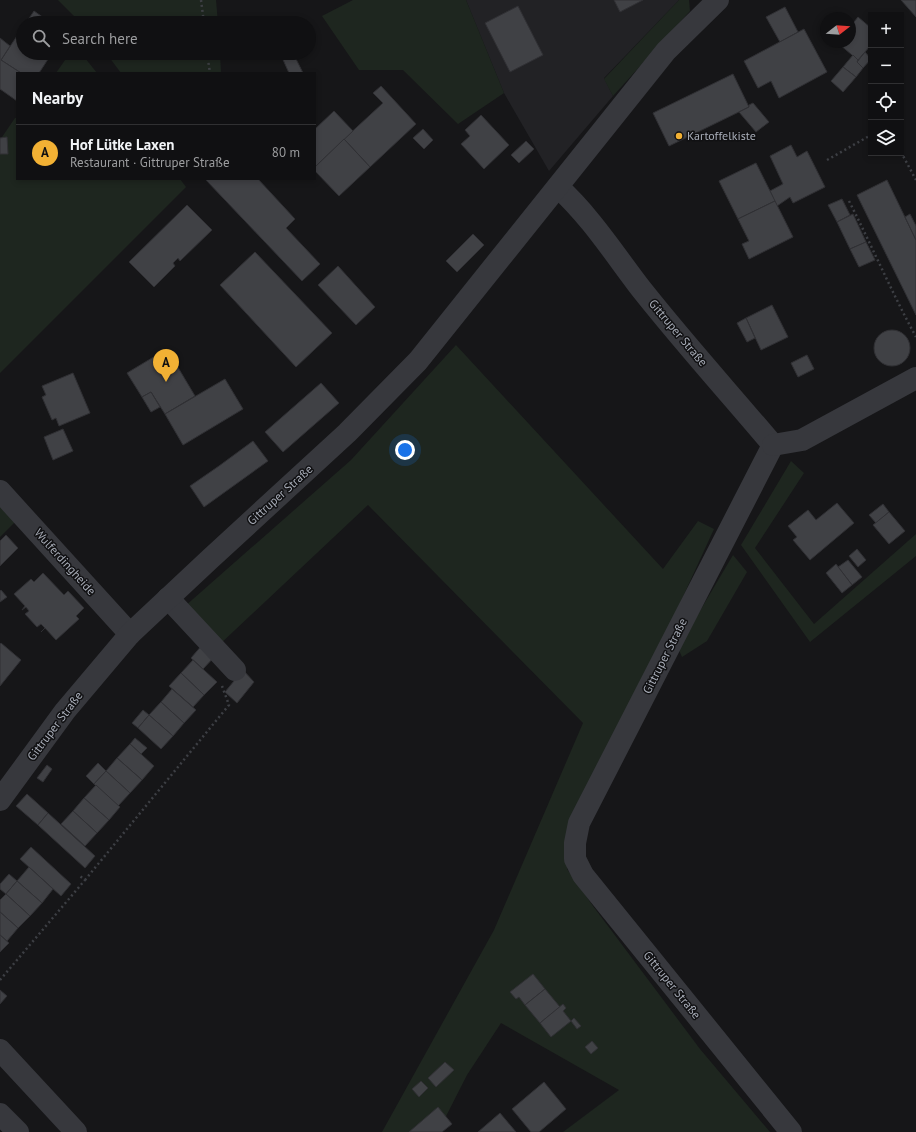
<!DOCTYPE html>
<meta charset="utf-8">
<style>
body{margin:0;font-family:"PT Sans",sans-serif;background:#19191b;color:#f1f3f6}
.controls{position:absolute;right:12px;top:12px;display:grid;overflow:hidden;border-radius:0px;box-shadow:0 2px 6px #0003}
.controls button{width:36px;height:36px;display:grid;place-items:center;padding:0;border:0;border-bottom:1px solid #303032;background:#101012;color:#f1f3f6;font:20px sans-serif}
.compass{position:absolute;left:820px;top:12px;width:36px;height:36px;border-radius:50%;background:#101012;box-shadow:0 2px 6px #0003;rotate:73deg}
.you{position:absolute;left:405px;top:450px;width:14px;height:14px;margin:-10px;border:3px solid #fff;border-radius:50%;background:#1a73e8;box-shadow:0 0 0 6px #1a73e833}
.badge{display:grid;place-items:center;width:26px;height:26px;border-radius:50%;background:#f2b134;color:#111;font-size:13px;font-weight:700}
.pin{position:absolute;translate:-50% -33px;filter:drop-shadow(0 1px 2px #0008)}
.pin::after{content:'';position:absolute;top:21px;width:14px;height:12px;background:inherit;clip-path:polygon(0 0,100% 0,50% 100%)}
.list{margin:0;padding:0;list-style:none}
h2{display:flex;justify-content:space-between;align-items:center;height:52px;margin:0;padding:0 16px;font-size:17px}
h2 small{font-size:13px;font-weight:400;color:#9c9d9f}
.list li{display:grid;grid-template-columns:26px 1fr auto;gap:12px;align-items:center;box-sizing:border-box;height:56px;padding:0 16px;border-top:1px solid #303032}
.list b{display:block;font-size:15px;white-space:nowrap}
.list p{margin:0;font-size:13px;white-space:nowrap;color:#9c9d9f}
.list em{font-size:13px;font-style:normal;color:#9c9d9f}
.icon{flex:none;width:22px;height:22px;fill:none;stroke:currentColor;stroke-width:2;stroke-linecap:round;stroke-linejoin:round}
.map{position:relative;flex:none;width:916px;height:1132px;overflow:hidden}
.search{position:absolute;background:#101012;box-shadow:0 2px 6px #0003;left:16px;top:16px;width:300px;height:44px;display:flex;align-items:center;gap:10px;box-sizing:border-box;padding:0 14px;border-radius:22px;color:#9c9d9f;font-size:15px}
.panel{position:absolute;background:#101012;box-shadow:0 2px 6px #0003;left:16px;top:72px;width:300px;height:108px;border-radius:0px}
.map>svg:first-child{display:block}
.built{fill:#222225}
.green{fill:#1e261f}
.building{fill:#404145;stroke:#303034}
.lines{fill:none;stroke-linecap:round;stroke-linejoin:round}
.path{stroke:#3d3f44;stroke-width:2.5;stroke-dasharray:2 3;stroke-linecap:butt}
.minor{stroke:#37383d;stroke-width:22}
.poi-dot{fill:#f2b134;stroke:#111113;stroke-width:1.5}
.labels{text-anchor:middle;stroke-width:3;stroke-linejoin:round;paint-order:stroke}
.poi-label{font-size:12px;fill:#a8adb8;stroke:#111113;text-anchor:start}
.street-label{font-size:12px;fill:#a8adb8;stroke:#111113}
</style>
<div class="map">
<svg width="916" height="1132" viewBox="0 0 916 1132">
<rect width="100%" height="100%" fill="#161618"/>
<polygon class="built" points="466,0 679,0 604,78 613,96 549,171 504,93"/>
<g class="green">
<polygon points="58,0 216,0 218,23 81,23"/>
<polygon points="353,0 466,0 504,93 458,124 403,70 359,70 322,16"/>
<polygon points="679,0 689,0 690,11 613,96 604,79"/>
<polygon points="70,53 81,53 97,73 56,73"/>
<polygon points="106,53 220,53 221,73 121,73"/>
<polygon points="15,118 17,118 17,179 180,179 186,187 0,373 0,140"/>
<polygon points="456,345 663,569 698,521 714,529 670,625 573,813 567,869 593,906 700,1049 770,1132 563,1132 619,1090 501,1023 467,1075 438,1132 382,1132 494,930 583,723 368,505 218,646 184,607 351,460"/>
<polygon points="791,461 804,473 755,548 814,624 916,534 916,556 810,642 741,545"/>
<polygon points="0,505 15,522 0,537"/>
<polygon points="733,555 747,572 707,641 682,657 678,648"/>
</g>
<g class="building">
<polygon points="614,0 643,0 620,12"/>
<polygon points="901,0 916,0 916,17"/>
<polygon points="518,6 543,55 510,72 485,23"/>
<polygon points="785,7 798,32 780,42 766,17"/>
<polygon points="34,11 51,23 26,23"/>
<polygon points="858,17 871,28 871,45 858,60 839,44 840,42 850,42 850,27"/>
<polygon points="23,27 23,53 52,53 39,73 21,73 1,60"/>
<polygon points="804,29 827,72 779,98 771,81 758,88 744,61"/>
<polygon points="0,38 10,46 1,60 21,73 17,73 17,101 0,89"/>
<polygon points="865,52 871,59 863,68 857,62"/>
<polygon points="280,53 293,53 303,73 289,73"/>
<polygon points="853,55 858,60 857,62 863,68 856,77 843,67"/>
<polygon points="843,67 856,77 843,92 831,81"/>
<polygon points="733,74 749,107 669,146 653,113"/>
<polygon points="381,86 416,124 370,167 344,139 383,103 373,93"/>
<polygon points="753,103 769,122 756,132 739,112 749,107 749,105"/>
<polygon points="334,111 353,131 315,167 315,129"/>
<polygon points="481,115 509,145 484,169 461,144 470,136 465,130"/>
<polygon points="423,129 433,140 424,149 413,138"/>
<polygon points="7,137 8,154 0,154 0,138"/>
<polygon points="344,139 370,167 339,196 315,171 315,167"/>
<polygon points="526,141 534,149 519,163 511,155"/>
<polygon points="791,145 797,157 807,151 825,187 793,203 790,197 777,206 770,191 783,184 770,156"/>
<polygon points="756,163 775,201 738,219 719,181"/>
<polygon points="205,179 258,179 295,219 286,228 320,264 302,281"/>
<polygon points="887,180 916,240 916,315 857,195"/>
<polygon points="842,199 850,215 837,222 828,205"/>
<polygon points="775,201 793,237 749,259 742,244 749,241 738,219"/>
<polygon points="187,205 212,230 180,261 178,258 173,263 175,266 154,287 129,262"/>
<polygon points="853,214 866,242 850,249 837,222"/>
<polygon points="910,214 916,226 916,240 905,217"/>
<polygon points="473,234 484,245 457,272 446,261"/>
<polygon points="866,242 875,260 859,267 850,249"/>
<polygon points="255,252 332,333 296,367 220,285"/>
<polygon points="338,266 375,307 356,325 318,285"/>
<polygon points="772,305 788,337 761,350 746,318"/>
<polygon points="746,318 755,338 747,342 737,323"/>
<circle cx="892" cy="348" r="18"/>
<polygon points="167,349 195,396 165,414 151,392 142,397 127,373"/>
<polygon points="807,355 814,369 798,377 791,363"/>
<polygon points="73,373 90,413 59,426 56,418 52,420 42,397 46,395 42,386"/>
<polygon points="225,379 243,409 183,445 165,414"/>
<polygon points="321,383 339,403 283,452 265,432"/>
<polygon points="151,392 160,407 151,412 142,397"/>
<polygon points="63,429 73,451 53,460 44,437"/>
<polygon points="253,441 268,461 204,507 190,486 219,466"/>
<polygon points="837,503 854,523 810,560 793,540 797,537 788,526 808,510 816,520"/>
<polygon points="883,504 889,512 876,523 869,515"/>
<polygon points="889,512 905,531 889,544 873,525"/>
<polygon points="6,535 18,548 0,566 0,541"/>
<polygon points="857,549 866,560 858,567 849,556"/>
<polygon points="848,560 862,577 852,585 838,567"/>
<polygon points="836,564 852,585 842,593 826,573"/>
<polygon points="43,573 64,595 68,591 84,608 76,616 79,619 56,640 45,628 41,632 45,628 41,624 37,627 25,614 29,611 26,607 22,610 25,606 14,594 31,579 34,582"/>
<polygon points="1,590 7,597 0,602 0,591"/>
<polygon points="1,643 21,660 0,686 0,644"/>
<polygon points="203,644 216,655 203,669 191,658"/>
<polygon points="193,660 217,682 204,695 181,673"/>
<polygon points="243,670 254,682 237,703 225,692"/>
<polygon points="181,673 204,695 193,707 169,686"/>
<polygon points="172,689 196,710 184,723 161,702"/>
<polygon points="161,702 184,723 173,736 149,715"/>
<polygon points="143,710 149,715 138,728 132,723"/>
<polygon points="149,715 173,736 161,749 138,728"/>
<polygon points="135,738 147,748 141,754 130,744"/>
<polygon points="130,744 154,766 142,780 117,758"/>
<polygon points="117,758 142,780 130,793 106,771"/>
<polygon points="98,763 106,771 94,784 86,776"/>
<polygon points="47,765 52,769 43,782 37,778"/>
<polygon points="106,771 130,793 118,806 94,784"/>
<polygon points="96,785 120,807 109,820 84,798"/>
<polygon points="27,794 48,813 38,825 16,806"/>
<polygon points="84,798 109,820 97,833 73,811"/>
<polygon points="73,811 97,833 85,846 61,824"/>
<polygon points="48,813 95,856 85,868 38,825"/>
<polygon points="31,847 71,884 61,896 20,859"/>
<polygon points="29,867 53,889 42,903 17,881"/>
<polygon points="9,874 17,881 6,894 0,889 0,884"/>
<polygon points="17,881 42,903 30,916 6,894"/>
<polygon points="6,894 30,916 18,928 0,912 0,900"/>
<polygon points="0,912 18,928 7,941 0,935"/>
<polygon points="0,935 9,943 0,952"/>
<polygon points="533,974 545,989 525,1005 519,997 516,999 510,992"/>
<polygon points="545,989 560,1007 540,1023 525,1005"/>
<polygon points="0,990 7,996 0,1004"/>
<polygon points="563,1004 566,1008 563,1011 571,1021 551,1037 540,1023"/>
<polygon points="574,1018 581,1026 577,1029 571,1021"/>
<polygon points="592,1041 598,1048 591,1054 585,1047"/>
<polygon points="445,1062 454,1070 436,1087 428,1078"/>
<polygon points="421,1081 428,1088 419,1097 412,1089"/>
<polygon points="544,1082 566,1109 539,1132 531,1132 512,1109"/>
<polygon points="438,1107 452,1124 442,1132 409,1132"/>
<polygon points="500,1113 516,1132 478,1132"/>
</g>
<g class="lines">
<g class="path">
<polyline points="201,0 204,23"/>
<polyline points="207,53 210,73"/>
<polyline points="901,152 916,180"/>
<polyline points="827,160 871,135"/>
<path d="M849,201c23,45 43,92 67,136"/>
<polyline points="85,880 229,705 222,686"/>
<polyline points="0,980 85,880 80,876"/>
</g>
<g class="minor">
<path d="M558,187c33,30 57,68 84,103 42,53 88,104 131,155l-194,378 -4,20v16l8,16 208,257"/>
<polyline points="773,445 802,440 916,378"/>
<polyline points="0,491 130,634"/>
<polyline points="168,598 235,670"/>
<polyline points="0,800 65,711 130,634 210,559 347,433 418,361 666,51 718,0"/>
<polyline points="0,1050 76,1132"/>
<polyline points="0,1114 18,1132"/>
</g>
</g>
<circle class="poi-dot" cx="679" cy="136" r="4"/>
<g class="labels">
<g class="poi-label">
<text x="687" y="140">Kartoffelkiste</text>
</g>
<g class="street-label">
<text transform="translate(678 333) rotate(50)" y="4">Gittruper Straße</text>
<text transform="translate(280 495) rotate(-42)" y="4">Gittruper Straße</text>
<text transform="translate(65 562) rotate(48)" y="4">Wulferdingheide</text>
<text transform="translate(665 656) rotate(-63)" y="4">Gittruper Straße</text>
<text transform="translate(55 726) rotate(-53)" y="4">Gittruper Straße</text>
<text transform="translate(672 985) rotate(51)" y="4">Gittruper Straße</text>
</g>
</g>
</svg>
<div class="controls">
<button>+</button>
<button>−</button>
<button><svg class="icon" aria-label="locate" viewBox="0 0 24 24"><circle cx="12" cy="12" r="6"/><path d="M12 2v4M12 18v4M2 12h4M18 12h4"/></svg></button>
<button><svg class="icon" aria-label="layers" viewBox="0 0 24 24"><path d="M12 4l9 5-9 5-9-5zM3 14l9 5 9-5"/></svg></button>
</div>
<svg class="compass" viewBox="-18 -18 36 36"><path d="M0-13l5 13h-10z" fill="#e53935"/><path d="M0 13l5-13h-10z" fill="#9c9d9f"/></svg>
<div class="you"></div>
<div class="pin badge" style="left:166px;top:382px">A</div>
<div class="search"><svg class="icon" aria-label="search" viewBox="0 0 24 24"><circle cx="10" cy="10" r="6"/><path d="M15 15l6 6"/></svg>Search here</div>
<section class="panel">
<h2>Nearby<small></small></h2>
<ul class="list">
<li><span class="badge">A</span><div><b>Hof Lütke Laxen</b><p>Restaurant · Gittruper Straße</p></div><em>80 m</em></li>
</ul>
</section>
</div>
